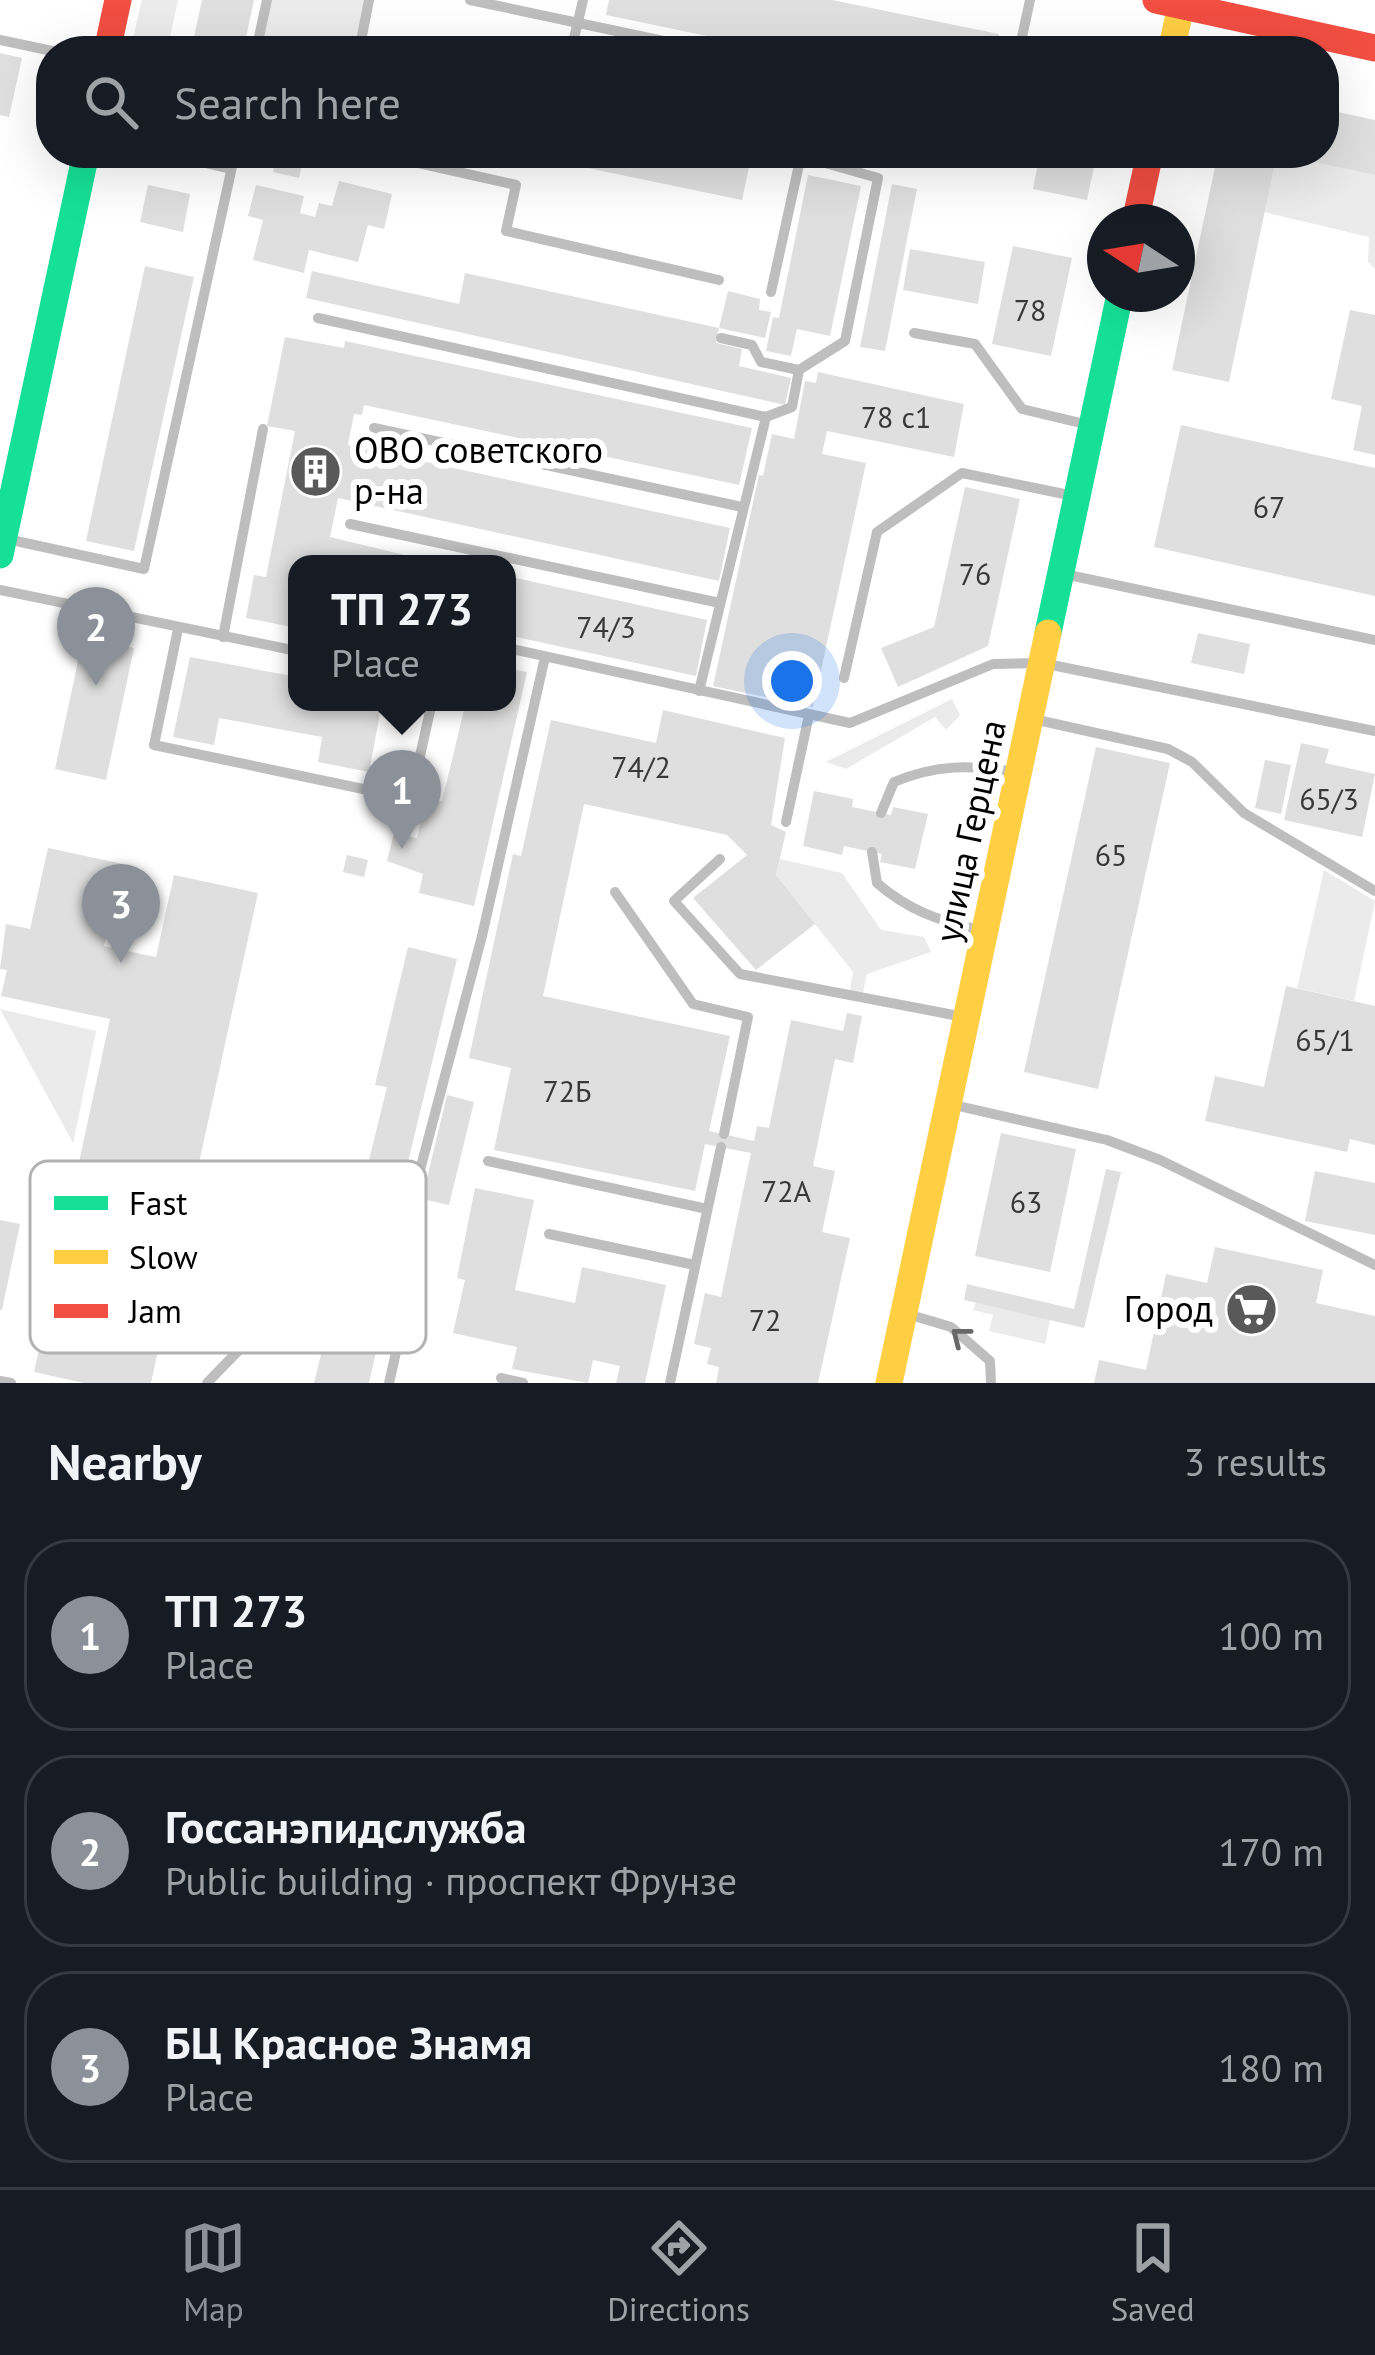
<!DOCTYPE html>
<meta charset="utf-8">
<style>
body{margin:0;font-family:"PT Sans",sans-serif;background:#242831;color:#f1f3f6}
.compass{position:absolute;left:1087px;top:204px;width:108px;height:108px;border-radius:50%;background:#171b24;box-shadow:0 12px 48px #0002;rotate:282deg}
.you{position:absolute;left:792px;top:681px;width:42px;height:42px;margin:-30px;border:9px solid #fff;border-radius:50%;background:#1a73e8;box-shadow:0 0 0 18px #1a73e833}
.badge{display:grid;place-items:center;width:78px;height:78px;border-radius:50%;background:#8c9099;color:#fff;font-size:39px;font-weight:700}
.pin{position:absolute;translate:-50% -99px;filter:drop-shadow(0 3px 6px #0008)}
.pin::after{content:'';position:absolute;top:63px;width:42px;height:36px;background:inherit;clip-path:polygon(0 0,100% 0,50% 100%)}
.popup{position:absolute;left:288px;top:555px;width:228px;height:156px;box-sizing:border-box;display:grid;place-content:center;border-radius:24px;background:#171b24;filter:drop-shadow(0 3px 9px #0005);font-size:39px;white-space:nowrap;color:#9ea1a6}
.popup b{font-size:45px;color:#f1f3f6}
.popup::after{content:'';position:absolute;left:50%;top:100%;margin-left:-24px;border:24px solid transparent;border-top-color:#171b24}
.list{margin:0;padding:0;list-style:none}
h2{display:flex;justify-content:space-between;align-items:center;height:156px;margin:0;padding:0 48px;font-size:51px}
h2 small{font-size:39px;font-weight:400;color:#9ea1a6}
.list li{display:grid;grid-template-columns:78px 1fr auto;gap:36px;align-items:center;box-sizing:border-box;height:192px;margin:0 24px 24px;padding:0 24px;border:3px solid #363941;border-radius:48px}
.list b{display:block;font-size:45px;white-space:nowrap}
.list p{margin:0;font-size:39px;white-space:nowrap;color:#9ea1a6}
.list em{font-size:39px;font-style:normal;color:#9ea1a6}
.icon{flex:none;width:66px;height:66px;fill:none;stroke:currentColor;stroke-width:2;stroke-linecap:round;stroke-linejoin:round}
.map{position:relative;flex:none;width:1375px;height:1383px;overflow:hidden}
.search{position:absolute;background:#171b24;box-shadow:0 12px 48px #0002;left:36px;right:36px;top:36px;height:132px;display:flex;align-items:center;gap:30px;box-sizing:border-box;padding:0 42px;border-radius:48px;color:#9ea1a6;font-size:45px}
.sheet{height:804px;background:#171b24}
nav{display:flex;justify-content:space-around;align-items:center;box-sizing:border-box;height:168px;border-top:3px solid #363941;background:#171b24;font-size:33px;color:#9ea1a6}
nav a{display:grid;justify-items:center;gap:6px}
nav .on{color:#8c9099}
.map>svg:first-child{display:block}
.green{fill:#ebebeb}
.building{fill:#dfdfdf}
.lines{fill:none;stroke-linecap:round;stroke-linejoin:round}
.lane{stroke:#bebebe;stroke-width:10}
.fast{stroke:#16e098;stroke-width:27}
.slow{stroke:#ffcf43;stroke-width:27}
.jam{stroke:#f24e42;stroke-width:27}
.oneway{stroke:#686868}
.labels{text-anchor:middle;stroke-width:12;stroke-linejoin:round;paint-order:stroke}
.number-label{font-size:30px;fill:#383838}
.poi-label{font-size:36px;fill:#000;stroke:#fff;text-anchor:start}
.street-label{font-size:36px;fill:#000;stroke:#fff}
.key{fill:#fff;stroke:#b2b2b2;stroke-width:3}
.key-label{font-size:33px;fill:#000}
</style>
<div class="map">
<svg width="1375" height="1383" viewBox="0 0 1375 1383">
<rect width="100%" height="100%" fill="#fff"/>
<g class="green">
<polygon points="142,0 178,0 167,51 130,51"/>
<polygon points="267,0 369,0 359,51 256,51"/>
<polygon points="1277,154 1375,175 1375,269 1368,262 1369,237 1264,212"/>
<polygon points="952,699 960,715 946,730 935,717 846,769 826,762"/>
<polygon points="780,859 842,873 881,930 924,937 931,952 867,974 862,997 849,995 853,972 776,875"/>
<polygon points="1324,870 1375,901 1354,1001 1297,988"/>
<polygon points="0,1009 96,1031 73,1144 73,1143"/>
<polygon points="976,1302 1050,1320 1045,1344 989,1331 993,1315 973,1310"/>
</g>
<g class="building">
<polygon points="202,0 254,0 243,51 191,51"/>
<polygon points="609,0 832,0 999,34 996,51 780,51 606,15"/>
<polygon points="0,53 22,58 9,117 0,115"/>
<polygon points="1324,109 1375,120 1375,175 1280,155 1324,153"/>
<polygon points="277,153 304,154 299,178 273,172"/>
<polygon points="576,153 752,153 742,200 573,165"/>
<polygon points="1040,153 1097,153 1087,200 1033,189"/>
<polygon points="1218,153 1277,153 1229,382 1172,370"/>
<polygon points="808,175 861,186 830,336 797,329 791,356 766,351 773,317 779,318"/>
<polygon points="339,181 392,194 384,229 368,225 358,262 309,250 304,273 253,260 263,220 248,216 256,185 304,196 300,213 315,217 319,203 332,206"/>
<polygon points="892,184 917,189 885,351 860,347"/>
<polygon points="148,185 190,194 183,232 140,222"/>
<polygon points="1013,246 1072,258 1051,356 992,344"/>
<polygon points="910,249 985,262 978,304 903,290"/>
<polygon points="145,266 194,277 134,551 86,541"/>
<polygon points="312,271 459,304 465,273 719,328 716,343 742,349 739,366 791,378 785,405 306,298"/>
<polygon points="728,291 760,299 759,310 771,312 765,338 719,328"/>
<polygon points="1350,310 1375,315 1375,455 1353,450 1362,406 1331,399"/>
<polygon points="285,337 344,348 345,341 752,428 739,485 364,405 362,415 354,414 348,445 730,528 719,581 338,498 330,537 442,564 297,564 297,628 246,618 254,575 266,577 295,431 267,426"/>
<polygon points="818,372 964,404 954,457 827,431 822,454 866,463 813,707 713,686 759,475 763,476 772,434 794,439 805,381 816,383"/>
<polygon points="1181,425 1375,468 1375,596 1154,547"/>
<polygon points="965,487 1020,499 988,646 898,687 881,648 934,627"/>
<polygon points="507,576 707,620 696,676 507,635"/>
<polygon points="78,611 96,615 91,636 73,632"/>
<polygon points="1198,633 1250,644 1244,674 1191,663"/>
<polygon points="83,638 134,648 106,780 55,769"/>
<polygon points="190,657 297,677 297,702 382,702 369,772 318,762 322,737 219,718 214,745 173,737"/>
<polygon points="507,668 527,672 474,906 419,893 423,874 387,861 394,833 417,838 426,800 442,801 466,702 507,702"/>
<polygon points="663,710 785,738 771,825 786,832 776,875 815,924 756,970 693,898 747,855 727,835 584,804 543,996 730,1036 709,1131 754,1141 757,1126 769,1128 791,1020 843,1031 847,1013 862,1016 853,1063 835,1059 813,1166 835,1171 822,1232 850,1238 818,1383 716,1383 719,1367 707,1364 711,1348 694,1344 705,1293 721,1297 751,1153 705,1144 695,1191 494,1150 511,1068 469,1058 513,854 521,856 551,720 656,743"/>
<polygon points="1301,743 1329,749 1325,763 1375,774 1362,837 1284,820"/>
<polygon points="1096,747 1170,763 1098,1089 1024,1072"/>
<polygon points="1265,760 1291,765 1281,814 1255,808"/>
<polygon points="814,791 853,799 852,807 881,813 891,815 893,807 928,814 915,869 880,862 882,854 844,846 842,855 803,846"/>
<polygon points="48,848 123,864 104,946 156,957 174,875 258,893 151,1383 84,1383 34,1372 64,1234 41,1178 79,1162 110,1019 1,996 7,970 0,969 6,924 30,929"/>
<polygon points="347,855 368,860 364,877 343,872"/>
<polygon points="408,947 457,959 365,1340 378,1343 369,1383 314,1383 387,1087 375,1085"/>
<polygon points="1286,986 1375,1006 1375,1145 1350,1139 1347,1152 1205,1121 1215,1076 1264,1087"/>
<polygon points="447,1095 474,1102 449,1205 422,1199"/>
<polygon points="1001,1133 1076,1149 1050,1272 975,1256"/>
<polygon points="1106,1169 1121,1172 1084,1328 964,1300 967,1284 1074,1309"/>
<polygon points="1315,1171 1375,1183 1375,1235 1305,1221"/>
<polygon points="475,1188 534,1200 515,1290 575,1303 582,1267 666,1285 645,1383 616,1383 620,1366 593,1360 588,1383 512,1369 517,1347 453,1333 465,1280 457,1278"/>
<polygon points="0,1220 20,1224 2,1310 0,1310"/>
<polygon points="1215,1247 1323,1270 1316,1303 1375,1316 1375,1383 1094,1383 1099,1360 1146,1370 1166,1274 1207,1283"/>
</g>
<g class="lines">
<g class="lane">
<polyline points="470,0 711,51"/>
<polyline points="0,40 52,51"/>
<polyline points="256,51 267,0"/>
<polyline points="359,51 369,0"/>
<polyline points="571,51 583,0"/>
<polyline points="1019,51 1030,0"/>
<polyline points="162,153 231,169"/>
<polyline points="374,153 516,185 506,231 719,280"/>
<polyline points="771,292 800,160"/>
<polyline points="318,318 766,417 792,407 799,370"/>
<polyline points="914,333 975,344 1022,409 1089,425"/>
<polyline points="721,338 752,345 761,362 799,370 845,341 878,178 790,153"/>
<polyline points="374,428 742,507"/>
<polyline points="350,524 720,603"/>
<polyline points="7,539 144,569 235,153"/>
<polyline points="1064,574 1375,640"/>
<polyline points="0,590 297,651"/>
<polyline points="178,629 154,745 387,794 416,774 432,702"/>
<polyline points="223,637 263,429"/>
<polyline points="507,648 850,723 993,664 1042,663 1375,731"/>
<polyline points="844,678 877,532 962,473 1074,496"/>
<polyline points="699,691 766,417"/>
<polyline points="1033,719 1168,749 1192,762 1244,813 1375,891"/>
<path d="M881,813l13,-31c43,-18 76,-17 122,-10"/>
<polyline points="786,822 809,715"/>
<path d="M872,852l5,31c31,27 62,38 102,47"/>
<polyline points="720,859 674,901 740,974 964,1017"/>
<polyline points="615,892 693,1004 748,1017 724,1134"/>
<polyline points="954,1105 1107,1140 1160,1160 1375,1265"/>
<polyline points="488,1161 707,1209"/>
<polyline points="549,1234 695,1265"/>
<polyline points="904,1313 951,1327 990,1361 991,1383"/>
<polyline points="501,1378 523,1383"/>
<polyline points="0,1381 11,1383"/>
<polyline points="207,1383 273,1315"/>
<polyline points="389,1383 397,1348 384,1306 482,936 545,657"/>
<polyline points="670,1383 721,1147"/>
</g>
<g class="fast">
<polyline points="0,555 86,153"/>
<polyline points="1048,633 1120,294"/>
</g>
<g class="slow">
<polyline points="1171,51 1181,6"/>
<polyline points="889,1383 1048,633"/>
</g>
<g class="jam">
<polyline points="1156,0 1375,48"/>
<polyline points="107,51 118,0"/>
<polyline points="1135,222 1150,153"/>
</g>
</g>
<defs><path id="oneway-chevron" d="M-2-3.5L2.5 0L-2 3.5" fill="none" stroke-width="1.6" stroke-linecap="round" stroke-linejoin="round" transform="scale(3)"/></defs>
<use class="oneway" href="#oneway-chevron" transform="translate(960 1336) rotate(-142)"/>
<defs>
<symbol id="building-disc" viewBox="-11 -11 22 22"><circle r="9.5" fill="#595959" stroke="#fff"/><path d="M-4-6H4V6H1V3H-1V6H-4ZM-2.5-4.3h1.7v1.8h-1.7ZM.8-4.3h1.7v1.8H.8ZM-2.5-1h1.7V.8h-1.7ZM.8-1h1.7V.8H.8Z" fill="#fff"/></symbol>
<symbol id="supermarket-disc" viewBox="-11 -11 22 22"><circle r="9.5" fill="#595959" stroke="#fff"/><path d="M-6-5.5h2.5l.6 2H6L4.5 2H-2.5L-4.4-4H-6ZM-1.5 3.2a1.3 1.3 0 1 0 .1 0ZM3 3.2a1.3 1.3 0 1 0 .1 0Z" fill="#fff"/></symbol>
</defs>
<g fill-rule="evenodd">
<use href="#building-disc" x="286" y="442" width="59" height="59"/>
<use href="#supermarket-disc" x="1222" y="1280" width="59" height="59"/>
</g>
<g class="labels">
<g class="number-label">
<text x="1030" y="321">78</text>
<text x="896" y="428">78 с1</text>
<text x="1269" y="518">67</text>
<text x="975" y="585">76</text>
<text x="606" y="638">74/3</text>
<text x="641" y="778">74/2</text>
<text x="1329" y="810">65/3</text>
<text x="1111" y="866">65</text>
<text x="1325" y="1051">65/1</text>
<text x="567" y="1102">72Б</text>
<text x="786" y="1202">72А</text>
<text x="1026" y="1213">63</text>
<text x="765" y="1331">72</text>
</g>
<g class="poi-label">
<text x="354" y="463">ОВО советского<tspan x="354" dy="41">р-на</tspan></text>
<text x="1213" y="1322" text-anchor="end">Город</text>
</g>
<g class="street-label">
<text transform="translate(970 831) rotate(-78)" y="13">улица Герцена</text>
</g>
</g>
<rect x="30" y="1161" width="396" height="192" rx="18" class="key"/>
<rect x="54" y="1196" width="54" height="14" fill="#16e098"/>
<rect x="54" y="1250" width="54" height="14" fill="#ffcf43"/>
<rect x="54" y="1304" width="54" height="14" fill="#f24e42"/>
<g class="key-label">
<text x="129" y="1215">Fast</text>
<text x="129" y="1269">Slow</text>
<text x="129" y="1323">Jam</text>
</g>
</svg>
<svg class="compass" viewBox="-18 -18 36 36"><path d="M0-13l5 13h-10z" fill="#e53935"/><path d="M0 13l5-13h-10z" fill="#9ea1a6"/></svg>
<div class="you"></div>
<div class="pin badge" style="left:402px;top:849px">1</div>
<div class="popup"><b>ТП 273</b>Place</div>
<div class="pin badge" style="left:96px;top:686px">2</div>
<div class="pin badge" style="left:121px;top:963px">3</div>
<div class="search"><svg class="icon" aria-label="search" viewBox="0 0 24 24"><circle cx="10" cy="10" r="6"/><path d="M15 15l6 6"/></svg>Search here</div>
</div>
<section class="sheet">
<h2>Nearby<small>3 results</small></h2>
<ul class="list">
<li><span class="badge">1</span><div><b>ТП 273</b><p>Place</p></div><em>100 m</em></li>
<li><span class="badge">2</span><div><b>Госсанэпидслужба</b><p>Public building · проспект Фрунзе</p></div><em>170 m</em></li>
<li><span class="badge">3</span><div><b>БЦ Красное Знамя</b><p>Place</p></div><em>180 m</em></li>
</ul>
</section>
<nav>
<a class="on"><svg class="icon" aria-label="map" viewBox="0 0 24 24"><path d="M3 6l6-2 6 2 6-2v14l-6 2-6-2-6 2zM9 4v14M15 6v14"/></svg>Map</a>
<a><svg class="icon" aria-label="directions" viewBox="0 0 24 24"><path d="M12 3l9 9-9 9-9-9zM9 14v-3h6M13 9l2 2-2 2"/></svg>Directions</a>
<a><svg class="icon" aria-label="saved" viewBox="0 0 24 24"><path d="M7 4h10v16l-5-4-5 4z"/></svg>Saved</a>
</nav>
